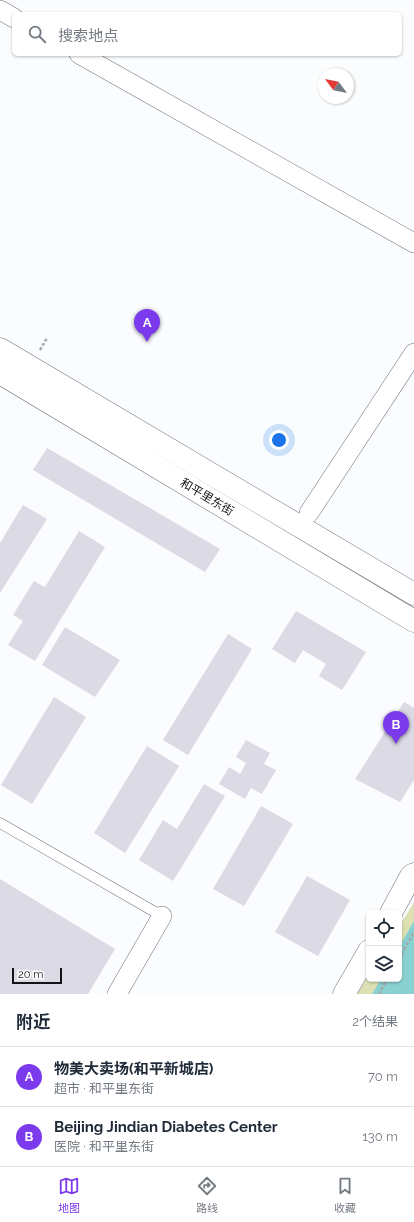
<!DOCTYPE html>
<html lang="zh">
<meta charset="utf-8">
<style>
body{margin:0;font-family:Raleway,"Noto Sans SC",sans-serif;background:#f6f6f7;color:#1f2937}
.controls{position:absolute;right:12px;bottom:12px;display:grid;overflow:hidden;border-radius:6px;box-shadow:0 1px 3px #0004}
.controls button{width:36px;height:36px;display:grid;place-items:center;padding:0;border:0;border-bottom:1px solid #e0e1e3;background:#fff;color:#1f2937;font:20px sans-serif}
.compass{position:absolute;left:318px;top:68px;width:36px;height:36px;border-radius:50%;background:#fff;box-shadow:0 1px 3px #0004;rotate:302deg}
.scale{position:absolute;left:12px;bottom:10px;width:50px;box-sizing:border-box;padding-left:4px;border:2px solid #121418;border-top:0;font-size:11px;line-height:14px;white-space:nowrap;color:#121418;-webkit-text-stroke:3px #fff;paint-order:stroke}
.you{position:absolute;left:279px;top:440px;width:14px;height:14px;margin:-10px;border:3px solid #fff;border-radius:50%;background:#1a73e8;box-shadow:0 0 0 6px #1a73e833}
.badge{display:grid;place-items:center;width:26px;height:26px;border-radius:50%;background:#7c3aed;color:#fff;font-size:13px;font-weight:700}
.pin{position:absolute;translate:-50% -33px;filter:drop-shadow(0 1px 2px #0008)}
.pin::after{content:'';position:absolute;top:21px;width:14px;height:12px;background:inherit;clip-path:polygon(0 0,100% 0,50% 100%)}
.list{margin:0;padding:0;list-style:none}
h2{display:flex;justify-content:space-between;align-items:center;height:52px;margin:0;padding:0 16px;font-size:17px}
h2 small{font-size:13px;font-weight:400;color:#747a83}
.list li{display:grid;grid-template-columns:26px 1fr auto;gap:12px;align-items:center;box-sizing:border-box;height:60px;padding:0 16px;border-top:1px solid #e0e1e3}
.list b{display:block;font-size:15px;white-space:nowrap}
.list p{margin:0;font-size:13px;white-space:nowrap;color:#747a83}
.list em{font-size:13px;font-style:normal;color:#747a83}
.icon{flex:none;width:22px;height:22px;fill:none;stroke:currentColor;stroke-width:2;stroke-linecap:round;stroke-linejoin:round}
.map{position:relative;flex:none;width:414px;height:994px;overflow:hidden}
.search{position:absolute;background:#fff;box-shadow:0 1px 3px #0004;left:12px;right:12px;top:12px;height:44px;display:flex;align-items:center;gap:10px;box-sizing:border-box;padding:0 14px;border-radius:6px;color:#747a83;font-size:15px}
.sheet{height:172px;background:#fff}
nav{display:flex;justify-content:space-around;align-items:center;box-sizing:border-box;height:56px;border-top:1px solid #e0e1e3;background:#fff;font-size:11px;color:#747a83}
nav a{display:grid;justify-items:center;gap:2px}
nav .on{color:#7c3aed}
.map>svg:first-child{display:block}
.green{fill:#dde0b2}
.water{fill:#89d0d0}
.building{fill:#dbdae5}
.lines{fill:none;stroke-linecap:round;stroke-linejoin:round}
.lane-casing{stroke:#6d737c;stroke-width:11}
.street-casing{stroke:#6d737c;stroke-width:20}
.secondary-casing{stroke:#6d737c;stroke-width:23}
.path{stroke:#a5a7aa;stroke-width:2.5;stroke-dasharray:3 2;stroke-linecap:butt}
.lane{stroke:#fff;stroke-width:10}
.street{stroke:#fff;stroke-width:19}
.secondary{stroke:#fff;stroke-width:22}
.labels{text-anchor:middle;stroke-width:3;stroke-linejoin:round;paint-order:stroke}
.street-label{font-size:12px;fill:#121418;stroke:#fff}
</style>
<div class="map">
<svg width="414" height="994" viewBox="0 0 414 994">
<rect width="100%" height="100%" fill="#fafcfe"/>
<polygon class="green" points="414,902 414,994 357,994 369,975 369,979 399,979 399,927"/>
<polygon class="water" points="414,921 414,994 372,994 381,979 399,979 399,947"/>
<g class="building">
<polygon points="47,448 220,549 205,572 33,470"/>
<polygon points="23,505 47,519 0,593 0,543"/>
<polygon points="79,531 105,547 35,661 8,645 23,621 13,615 34,581 45,587"/>
<polygon points="296,611 366,652 342,690 319,676 326,664 303,650 295,663 272,649"/>
<polygon points="65,627 120,660 95,697 42,665"/>
<polygon points="228,634 252,649 188,755 163,740"/>
<polygon points="54,697 86,717 32,804 1,785"/>
<polygon points="404,702 414,708 414,780 400,802 355,779"/>
<polygon points="246,740 270,753 264,764 276,770 262,794 251,788 245,799 219,784 229,767 240,774 246,763 236,757"/>
<polygon points="147,746 179,766 125,853 94,833"/>
<polygon points="204,784 225,796 173,881 139,860 163,820 177,829"/>
<polygon points="261,806 293,824 244,906 213,889"/>
<polygon points="307,876 350,900 318,956 275,932"/>
<polygon points="0,879 115,949 88,994 0,994"/>
</g>
<g class="lines">
<defs>
<polyline id="lane" points="0,823 162,916"/>
<g id="street">
<polyline points="0,10 14,18"/>
<polyline points="79,54 414,243"/>
<polyline points="309,513 414,353"/>
<polyline points="117,994 162,916"/>
</g>
<g id="secondary">
<polyline points="0,349 414,594"/>
<polyline points="0,373 414,621"/>
<polyline points="391,913 411,876 414,874"/>
<polyline points="344,994 369,951"/>
</g>
</defs>
<use href="#lane" class="lane-casing"/>
<use href="#street" class="street-casing"/>
<use href="#secondary" class="secondary-casing"/>
<g class="path">
<polyline points="40,350 47,338"/>
<polyline points="399,958 414,932"/>
<polyline points="379,994 387,979"/>
</g>
<use href="#lane" class="lane"/>
<use href="#street" class="street"/>
<use href="#secondary" class="secondary"/>
</g>
<g class="labels">
<g class="street-label">
<text transform="translate(207 497) rotate(31)" y="4">和平里东街</text>
</g>
</g>
</svg>
<div class="controls">
<button><svg class="icon" aria-label="locate" viewBox="0 0 24 24"><circle cx="12" cy="12" r="6"/><path d="M12 2v4M12 18v4M2 12h4M18 12h4"/></svg></button>
<button><svg class="icon" aria-label="layers" viewBox="0 0 24 24"><path d="M12 4l9 5-9 5-9-5zM3 14l9 5 9-5"/></svg></button>
</div>
<svg class="compass" viewBox="-18 -18 36 36"><path d="M0-13l5 13h-10z" fill="#e53935"/><path d="M0 13l5-13h-10z" fill="#747a83"/></svg>
<div class="scale">20 m</div>
<div class="you"></div>
<div class="pin badge" style="left:147px;top:342px">A</div>
<div class="pin badge" style="left:396px;top:744px">B</div>
<div class="search"><svg class="icon" aria-label="search" viewBox="0 0 24 24"><circle cx="10" cy="10" r="6"/><path d="M15 15l6 6"/></svg>搜索地点</div>
</div>
<section class="sheet">
<h2>附近<small>2个结果</small></h2>
<ul class="list">
<li><span class="badge">A</span><div><b>物美大卖场(和平新城店)</b><p>超市 · 和平里东街</p></div><em>70 m</em></li>
<li><span class="badge">B</span><div><b>Beijing Jindian Diabetes Center</b><p>医院 · 和平里东街</p></div><em>130 m</em></li>
</ul>
</section>
<nav>
<a class="on"><svg class="icon" aria-label="map" viewBox="0 0 24 24"><path d="M3 6l6-2 6 2 6-2v14l-6 2-6-2-6 2zM9 4v14M15 6v14"/></svg>地图</a>
<a><svg class="icon" aria-label="directions" viewBox="0 0 24 24"><path d="M12 3l9 9-9 9-9-9zM9 14v-3h6M13 9l2 2-2 2"/></svg>路线</a>
<a><svg class="icon" aria-label="saved" viewBox="0 0 24 24"><path d="M7 4h10v16l-5-4-5 4z"/></svg>收藏</a>
</nav>
